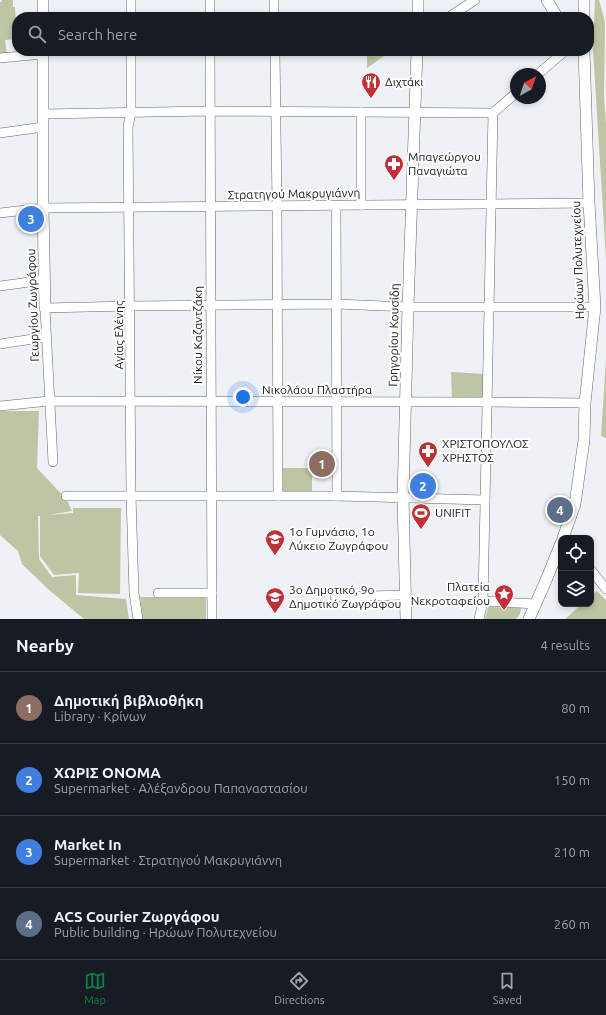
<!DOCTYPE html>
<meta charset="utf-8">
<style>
body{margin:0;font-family:Ubuntu,sans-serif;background:#20242c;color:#f1f3f6}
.controls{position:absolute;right:12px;bottom:12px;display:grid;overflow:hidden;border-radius:8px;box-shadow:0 2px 6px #0003}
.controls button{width:36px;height:36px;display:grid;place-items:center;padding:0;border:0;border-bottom:1px solid #363941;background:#171b24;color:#f1f3f6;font:20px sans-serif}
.compass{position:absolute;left:510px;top:68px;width:36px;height:36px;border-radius:50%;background:#171b24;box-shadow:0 2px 6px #0003;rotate:40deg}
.you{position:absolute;left:243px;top:397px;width:14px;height:14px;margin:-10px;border:3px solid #fff;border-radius:50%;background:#1a73e8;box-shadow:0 0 0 6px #1a73e833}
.badge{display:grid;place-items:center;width:26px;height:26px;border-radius:50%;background:#0b8043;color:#fff;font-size:13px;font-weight:700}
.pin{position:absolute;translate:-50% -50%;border:2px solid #fff;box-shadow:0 1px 4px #0006}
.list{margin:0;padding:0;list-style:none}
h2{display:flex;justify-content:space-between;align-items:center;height:52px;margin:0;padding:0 16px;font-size:17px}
h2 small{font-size:13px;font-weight:400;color:#9ea1a6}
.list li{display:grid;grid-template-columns:26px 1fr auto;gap:12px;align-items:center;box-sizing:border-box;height:72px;padding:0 16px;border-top:1px solid #363941}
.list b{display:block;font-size:15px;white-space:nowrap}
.list p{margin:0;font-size:13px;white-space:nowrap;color:#9ea1a6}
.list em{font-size:13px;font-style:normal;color:#9ea1a6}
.icon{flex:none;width:22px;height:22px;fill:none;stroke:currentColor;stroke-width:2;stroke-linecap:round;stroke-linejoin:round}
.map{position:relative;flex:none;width:606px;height:619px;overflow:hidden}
.search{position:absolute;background:#171b24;box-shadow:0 2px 6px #0003;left:12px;right:12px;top:12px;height:44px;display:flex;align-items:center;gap:10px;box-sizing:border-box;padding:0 14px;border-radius:16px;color:#9ea1a6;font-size:15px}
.sheet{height:340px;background:#171b24}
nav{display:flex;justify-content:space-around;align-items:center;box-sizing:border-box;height:56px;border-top:1px solid #363941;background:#171b24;font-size:11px;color:#9ea1a6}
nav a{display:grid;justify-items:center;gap:2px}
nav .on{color:#0b8043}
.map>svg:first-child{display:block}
.green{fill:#bdc6a4}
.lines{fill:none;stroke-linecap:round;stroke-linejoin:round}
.minor-casing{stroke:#636669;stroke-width:10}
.tertiary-casing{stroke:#636669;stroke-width:12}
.minor{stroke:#fff;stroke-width:9}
.tertiary{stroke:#fff;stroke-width:11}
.labels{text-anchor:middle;stroke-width:4;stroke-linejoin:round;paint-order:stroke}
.poi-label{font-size:12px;fill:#191a1c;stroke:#fefefe;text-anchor:start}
.street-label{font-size:12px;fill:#191a1c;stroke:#fefefe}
</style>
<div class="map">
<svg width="606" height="619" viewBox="0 0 606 619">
<rect width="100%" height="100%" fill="#eef1f6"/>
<g class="green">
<polygon points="1,0 13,0 13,7 15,7 17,39 5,40 7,54 0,54 0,2 2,2"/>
<polygon points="595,0 599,0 605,22 604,97 606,124 606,259 593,49"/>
<polygon points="367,51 408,51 408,55 384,56 367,68"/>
<polygon points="606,360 606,438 601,436"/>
<polygon points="451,372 486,374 486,401 452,402"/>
<polygon points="0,411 39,411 37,468 67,500 72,511 48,515 73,513 73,508 121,508 120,594 78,593 79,573 54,575 40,556 40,516 38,516 39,559 52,577 76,575 76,595 126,599 129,619 84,619 48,589 22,564 18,551 0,535"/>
<rect x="283" y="468" width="29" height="24"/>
<polygon points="597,591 606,600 606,619 565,619 582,604 591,604 591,596"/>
<polygon points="140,597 206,597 206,619 143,619"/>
<polygon points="488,607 521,608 520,614 516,619 485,619"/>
</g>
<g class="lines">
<defs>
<g id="minor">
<polyline points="131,0 131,17"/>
<polyline points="274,0 274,17"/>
<polyline points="210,17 210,0"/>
<polyline points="449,17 475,0"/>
<polyline points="131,51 131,113 128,127 131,496 134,593 138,619"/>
<polyline points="210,51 212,619"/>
<polyline points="275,51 277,205 278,496"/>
<polyline points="0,58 43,54"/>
<polyline points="538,74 565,51"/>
<polyline points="361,112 361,205"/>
<polyline points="43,114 209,111 493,113 516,93"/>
<polyline points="0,133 43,127"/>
<polyline points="336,206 337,496"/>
<polyline points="0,213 43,208 589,203"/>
<polyline points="0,286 44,280"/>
<polyline points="0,344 46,337"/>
<polyline points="0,406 49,401 487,402 585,403"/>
<polyline points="53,462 45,308 131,306 336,304 408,307 595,307"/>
<polyline points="66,496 337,496 485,500"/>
<polyline points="591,570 606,589"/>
<polyline points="158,593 212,593"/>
<polyline points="335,597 405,595"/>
<polyline points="483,601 536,604"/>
<polyline points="479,619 483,601 493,113"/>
</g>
<g id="tertiary">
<polyline points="43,0 43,17"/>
<polyline points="547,0 557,17"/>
<polyline points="418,17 418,0"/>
<polyline points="584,17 584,0"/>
<polyline points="43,51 43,208 45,308"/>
<polyline points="563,538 575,504 584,440 585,403 595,307 589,203 584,51"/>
<polyline points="406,619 403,497 408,307 417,51"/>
<polyline points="529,619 547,578 561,543"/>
</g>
</defs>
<use href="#minor" class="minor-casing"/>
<use href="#tertiary" class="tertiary-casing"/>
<use href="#minor" class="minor"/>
<use href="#tertiary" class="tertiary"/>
</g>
<defs>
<symbol id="restaurant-pin" viewBox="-11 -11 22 30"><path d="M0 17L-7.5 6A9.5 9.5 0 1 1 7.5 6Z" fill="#c03037" stroke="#fefefe"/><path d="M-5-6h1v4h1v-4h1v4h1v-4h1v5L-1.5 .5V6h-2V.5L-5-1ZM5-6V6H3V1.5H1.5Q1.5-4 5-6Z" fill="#fff"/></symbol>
<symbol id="pharmacy-pin" viewBox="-11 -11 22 30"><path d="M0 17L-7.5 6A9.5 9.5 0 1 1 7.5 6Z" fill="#c03037" stroke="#fefefe"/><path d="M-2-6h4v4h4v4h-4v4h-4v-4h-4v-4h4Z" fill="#fff"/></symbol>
<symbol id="stadium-pin" viewBox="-11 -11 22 30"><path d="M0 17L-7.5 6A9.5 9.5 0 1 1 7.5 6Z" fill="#c03037" stroke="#fefefe"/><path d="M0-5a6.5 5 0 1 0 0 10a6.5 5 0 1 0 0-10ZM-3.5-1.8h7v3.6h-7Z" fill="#fff"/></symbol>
<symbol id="school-pin" viewBox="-11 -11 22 30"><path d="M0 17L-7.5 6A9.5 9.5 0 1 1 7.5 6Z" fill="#c03037" stroke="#fefefe"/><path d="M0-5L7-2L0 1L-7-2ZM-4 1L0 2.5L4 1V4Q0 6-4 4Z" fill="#fff"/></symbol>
<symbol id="sight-pin" viewBox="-11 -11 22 30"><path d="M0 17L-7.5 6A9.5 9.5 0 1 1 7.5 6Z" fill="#c03037" stroke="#fefefe"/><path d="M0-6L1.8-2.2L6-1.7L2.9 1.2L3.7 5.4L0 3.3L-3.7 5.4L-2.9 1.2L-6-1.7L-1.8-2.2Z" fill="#fff"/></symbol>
</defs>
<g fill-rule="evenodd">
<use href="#restaurant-pin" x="360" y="71" width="22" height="30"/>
<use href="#pharmacy-pin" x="383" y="153" width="22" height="30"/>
<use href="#pharmacy-pin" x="417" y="440" width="22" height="30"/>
<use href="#stadium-pin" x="410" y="502" width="22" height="30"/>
<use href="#school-pin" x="264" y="528" width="22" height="30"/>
<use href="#sight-pin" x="493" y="583" width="22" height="30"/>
<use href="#school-pin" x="264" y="586" width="22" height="30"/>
</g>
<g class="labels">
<g class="poi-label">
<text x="385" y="86">Διχτάκι</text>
<text x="408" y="161">Μπαγεώργου<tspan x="408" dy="14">Παναγιώτα</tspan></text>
<text x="442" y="448">ΧΡΙΣΤΟΠΟΥΛΟΣ<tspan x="442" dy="14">ΧΡΗΣΤΟΣ</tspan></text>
<text x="435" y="517">UNIFIT</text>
<text x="289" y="536">1ο Γυμνάσιο, 1ο<tspan x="289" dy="14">Λύκειο Ζωγράφου</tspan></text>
<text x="490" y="591" text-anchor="end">Πλατεία<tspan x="490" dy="14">Νεκροταφείου</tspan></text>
<text x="289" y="594">3ο Δημοτικό, 9ο<tspan x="289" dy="14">Δημοτικό Ζωγράφου</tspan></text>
</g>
<g class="street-label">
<text transform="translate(294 194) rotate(-1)" y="4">Στρατηγού Μακρυγιάννη</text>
<text transform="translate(578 260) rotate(-92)" y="4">Ηρώων Πολυτεχνείου</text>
<text transform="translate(33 305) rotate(-92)" y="4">Γεωργίου Ζωγράφου</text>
<text transform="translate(119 335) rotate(-90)" y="4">Αγίας Ελένης</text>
<text transform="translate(198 335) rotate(-90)" y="4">Νίκου Καζαντζάκη</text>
<text transform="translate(394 335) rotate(-89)" y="4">Γρηγορίου Κουσίδη</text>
<text x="317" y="394">Νικολάου Πλαστήρα</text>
</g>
</g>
</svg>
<div class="controls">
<button><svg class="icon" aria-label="locate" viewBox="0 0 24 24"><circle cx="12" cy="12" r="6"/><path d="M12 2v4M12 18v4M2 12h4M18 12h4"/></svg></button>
<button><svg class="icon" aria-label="layers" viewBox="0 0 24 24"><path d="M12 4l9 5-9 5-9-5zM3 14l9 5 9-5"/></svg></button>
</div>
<svg class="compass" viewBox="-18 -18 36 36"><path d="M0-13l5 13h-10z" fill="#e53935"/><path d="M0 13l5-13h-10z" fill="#9ea1a6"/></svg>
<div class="you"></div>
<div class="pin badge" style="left:322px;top:464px;background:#8d6e63">1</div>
<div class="pin badge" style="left:423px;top:486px;background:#3f7fe0">2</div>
<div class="pin badge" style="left:31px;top:219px;background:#3f7fe0">3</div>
<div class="pin badge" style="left:560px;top:510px;background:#5c6f8a">4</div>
<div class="search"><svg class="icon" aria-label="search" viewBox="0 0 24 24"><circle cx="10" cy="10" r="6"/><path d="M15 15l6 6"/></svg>Search here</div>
</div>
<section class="sheet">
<h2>Nearby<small>4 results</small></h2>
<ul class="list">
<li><span class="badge" style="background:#8d6e63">1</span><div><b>Δημοτική βιβλιοθήκη</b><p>Library · Κρίνων</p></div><em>80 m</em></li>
<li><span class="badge" style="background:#3f7fe0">2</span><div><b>ΧΩΡΙΣ ΟΝΟΜΑ</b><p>Supermarket · Αλέξανδρου Παπαναστασίου</p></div><em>150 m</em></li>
<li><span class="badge" style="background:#3f7fe0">3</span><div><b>Market In</b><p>Supermarket · Στρατηγού Μακρυγιάννη</p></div><em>210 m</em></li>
<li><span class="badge" style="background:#5c6f8a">4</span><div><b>ACS Courier Ζωργάφου</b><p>Public building · Ηρώων Πολυτεχνείου</p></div><em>260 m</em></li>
</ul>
</section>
<nav>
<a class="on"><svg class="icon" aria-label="map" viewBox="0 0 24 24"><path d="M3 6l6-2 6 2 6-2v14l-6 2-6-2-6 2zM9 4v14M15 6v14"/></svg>Map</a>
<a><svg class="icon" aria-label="directions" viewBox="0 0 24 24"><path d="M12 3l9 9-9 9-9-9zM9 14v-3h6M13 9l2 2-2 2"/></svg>Directions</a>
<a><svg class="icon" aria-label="saved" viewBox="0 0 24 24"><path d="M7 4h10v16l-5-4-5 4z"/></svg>Saved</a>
</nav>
